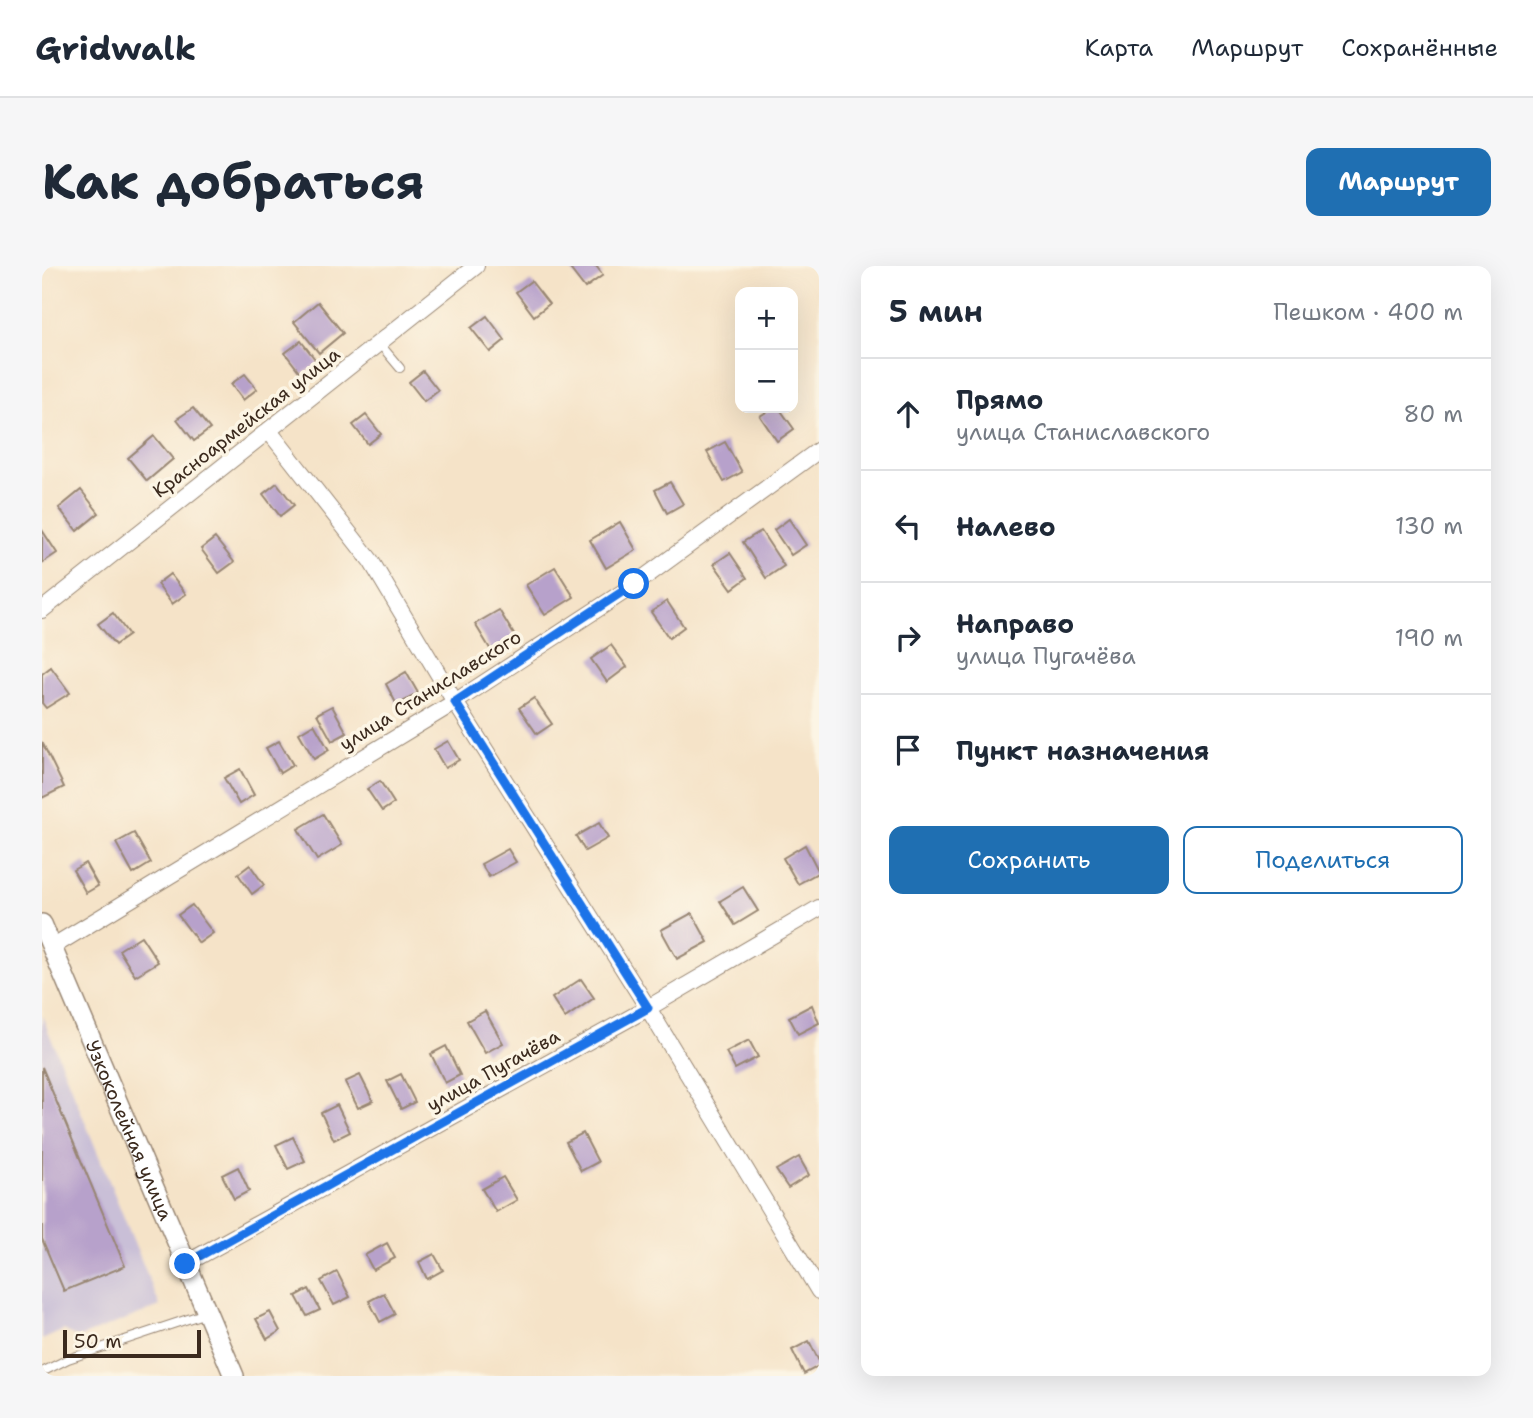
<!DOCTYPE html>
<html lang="ru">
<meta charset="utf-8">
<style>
body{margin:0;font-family:"Shantell Sans",sans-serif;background:#f6f6f7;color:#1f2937}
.controls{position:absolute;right:21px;top:21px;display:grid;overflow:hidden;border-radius:14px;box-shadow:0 7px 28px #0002}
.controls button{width:63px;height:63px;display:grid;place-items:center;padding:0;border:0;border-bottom:2px solid #e0e1e3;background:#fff;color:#1f2937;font:35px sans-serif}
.scale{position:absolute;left:21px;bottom:18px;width:138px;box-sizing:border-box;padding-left:7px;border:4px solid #3b2a1e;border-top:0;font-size:19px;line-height:24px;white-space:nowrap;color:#3b2a1e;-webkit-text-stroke:5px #fcf5e5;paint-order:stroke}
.stop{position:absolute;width:21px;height:21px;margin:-16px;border:5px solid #1a73e8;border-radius:50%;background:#fff}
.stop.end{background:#1a73e8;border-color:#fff;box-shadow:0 2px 7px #0008}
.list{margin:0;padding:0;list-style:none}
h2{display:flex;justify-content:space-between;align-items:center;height:91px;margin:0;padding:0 28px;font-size:30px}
h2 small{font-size:23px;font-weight:400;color:#747a83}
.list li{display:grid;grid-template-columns:46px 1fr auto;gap:21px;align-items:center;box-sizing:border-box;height:112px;padding:0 28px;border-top:2px solid #e0e1e3}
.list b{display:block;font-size:26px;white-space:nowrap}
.list p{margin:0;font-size:23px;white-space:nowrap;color:#747a83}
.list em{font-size:23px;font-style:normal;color:#747a83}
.actions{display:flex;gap:14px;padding:21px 28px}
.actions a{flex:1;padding:16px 0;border:2px solid #1f6fb2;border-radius:14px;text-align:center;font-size:24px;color:#1f6fb2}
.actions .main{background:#1f6fb2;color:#fff}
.icon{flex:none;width:38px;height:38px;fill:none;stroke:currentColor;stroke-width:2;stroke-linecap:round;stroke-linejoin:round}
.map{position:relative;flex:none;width:777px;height:1110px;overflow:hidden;border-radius:14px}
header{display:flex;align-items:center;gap:42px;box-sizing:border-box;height:98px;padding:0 35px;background:#fff;border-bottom:2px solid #e0e1e3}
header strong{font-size:33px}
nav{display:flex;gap:38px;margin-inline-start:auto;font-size:24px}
.intro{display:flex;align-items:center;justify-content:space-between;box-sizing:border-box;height:168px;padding:0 42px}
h1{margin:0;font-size:49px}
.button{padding:18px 32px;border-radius:14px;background:#1f6fb2;color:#fff;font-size:24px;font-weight:700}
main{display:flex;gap:42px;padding:0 42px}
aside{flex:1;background:#fff;border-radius:14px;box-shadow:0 7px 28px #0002}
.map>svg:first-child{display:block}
.industrial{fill:#c9bfd7}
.building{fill:#b7a1cb}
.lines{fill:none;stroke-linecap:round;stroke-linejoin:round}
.service-casing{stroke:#988673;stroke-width:10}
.minor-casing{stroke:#988673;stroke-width:18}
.tertiary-casing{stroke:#988673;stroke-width:22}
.service{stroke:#fff;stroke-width:8}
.minor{stroke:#fff;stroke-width:16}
.tertiary{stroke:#fff;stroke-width:19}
.route{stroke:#1a73e8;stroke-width:9}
.labels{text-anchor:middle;stroke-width:7;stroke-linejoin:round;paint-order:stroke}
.street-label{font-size:19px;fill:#3b2a1e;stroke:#fcf5e5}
</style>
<header>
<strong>Gridwalk</strong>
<nav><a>Карта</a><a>Маршрут</a><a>Сохранённые</a></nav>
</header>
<div class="intro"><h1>Как добраться</h1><a class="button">Маршрут</a></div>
<main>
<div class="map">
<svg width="777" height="1110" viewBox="0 0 777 1110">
<rect width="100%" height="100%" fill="#fcf5e5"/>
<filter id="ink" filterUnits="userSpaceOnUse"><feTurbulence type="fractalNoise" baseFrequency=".0143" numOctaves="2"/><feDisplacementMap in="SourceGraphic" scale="14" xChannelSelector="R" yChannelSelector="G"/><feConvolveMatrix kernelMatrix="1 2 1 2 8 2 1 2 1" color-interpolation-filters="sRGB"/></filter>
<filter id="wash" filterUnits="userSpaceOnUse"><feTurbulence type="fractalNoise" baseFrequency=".00686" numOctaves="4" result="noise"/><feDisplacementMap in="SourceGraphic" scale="28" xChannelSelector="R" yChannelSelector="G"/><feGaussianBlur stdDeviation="1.57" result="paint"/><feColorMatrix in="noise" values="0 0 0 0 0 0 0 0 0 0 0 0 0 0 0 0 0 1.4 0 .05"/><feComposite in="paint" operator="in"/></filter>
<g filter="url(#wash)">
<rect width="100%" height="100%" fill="#f5e3c8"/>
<polygon class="industrial" points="0,750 118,1040 36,1072 22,1064 0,1074"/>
<g id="blocks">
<g class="building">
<polygon points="526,0 554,0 561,9 543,22"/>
<polygon points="489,15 507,38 492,50 474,26"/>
<polygon points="276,36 301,67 277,87 252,56"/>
<polygon points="445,50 463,74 448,86 429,62"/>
<polygon points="259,75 276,97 260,109 243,87"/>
<polygon points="381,105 396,124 382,135 367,116"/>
<polygon points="203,108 215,123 201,134 189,118"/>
<polygon points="151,142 168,163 152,175 135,153"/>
<polygon points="731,142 737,142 752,163 735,175 718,150"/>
<polygon points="324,149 339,168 326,178 311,159"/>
<polygon points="112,170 131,193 105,215 86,192"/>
<polygon points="683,176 700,206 682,216 665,186"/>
<polygon points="628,216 641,238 625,247 613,224"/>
<polygon points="235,217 252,239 238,250 221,228"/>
<polygon points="39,224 57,247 35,265 17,242"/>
<polygon points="747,253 764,279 749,289 732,264"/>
<polygon points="578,256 594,284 564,302 548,274"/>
<polygon points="0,264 15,287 0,297"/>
<polygon points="719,265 742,300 724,312 701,276"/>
<polygon points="173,272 192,296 177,307 159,283"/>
<polygon points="688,287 705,312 690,323 672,298"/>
<polygon points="513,301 532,331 503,349 484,319"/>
<polygon points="128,308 144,328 130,338 115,318"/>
<polygon points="625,335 642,361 627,372 609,346"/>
<polygon points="457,344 474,372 450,386 433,358"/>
<polygon points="71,347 87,369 73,379 56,358"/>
<polygon points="569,379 585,401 565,416 549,393"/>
<polygon points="9,401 28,427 4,442 0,437 0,408"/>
<polygon points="364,406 376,427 355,439 344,418"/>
<polygon points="492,432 510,458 495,468 477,442"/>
<polygon points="290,440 305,467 290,475 275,448"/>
<polygon points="272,458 287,484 272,493 257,467"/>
<polygon points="237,475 251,499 238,507 224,482"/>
<polygon points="406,475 417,494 403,502 392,483"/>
<polygon points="0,476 22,521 0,532"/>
<polygon points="198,503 212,529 197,538 182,512"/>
<polygon points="338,515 352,537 340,545 325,523"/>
<polygon points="281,548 300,579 275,594 256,563"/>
<polygon points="557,557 566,572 543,585 534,570"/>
<polygon points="92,567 109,597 91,608 74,577"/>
<polygon points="763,579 777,606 756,618 741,592"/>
<polygon points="466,583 474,596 447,611 439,598"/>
<polygon points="43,597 56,620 44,627 31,604"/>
<polygon points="208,599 222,619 210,628 196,608"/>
<polygon points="701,621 716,645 693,659 678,635"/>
<polygon points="150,639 171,667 157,677 136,649"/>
<polygon points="650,647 666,676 635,693 619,664"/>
<polygon points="99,670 116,696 93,710 77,684"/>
<polygon points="539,713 552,732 523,752 510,732"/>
<polygon points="770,739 777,757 756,768 747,751"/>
<polygon points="443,745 461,777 443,787 425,755"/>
<polygon points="707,774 716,791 693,803 684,786"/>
<polygon points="404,780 418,809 403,817 389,788"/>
<polygon points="0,801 83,1000 22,1025 0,973"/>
<polygon points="359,808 373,836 359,843 345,815"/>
<polygon points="318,809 331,835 316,842 303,816"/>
<polygon points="295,839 308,866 292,874 279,847"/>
<polygon points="541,867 556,896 539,905 524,876"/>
<polygon points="251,871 263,895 246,903 234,879"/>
<polygon points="757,891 767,909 746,922 734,904"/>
<polygon points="196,901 207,925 192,933 180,909"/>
<polygon points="461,911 475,934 454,946 440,923"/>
<polygon points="345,977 353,992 331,1004 323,989"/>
<polygon points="392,988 401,1004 385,1013 377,996"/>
<polygon points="295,1006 308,1031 292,1039 279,1015"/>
<polygon points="267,1023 278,1044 265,1050 254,1030"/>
<polygon points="342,1027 353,1048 338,1056 327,1035"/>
<polygon points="228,1046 238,1065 225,1073 214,1053"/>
<polygon points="767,1075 777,1095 777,1100 762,1108 750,1084"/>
</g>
</g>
</g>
<g filter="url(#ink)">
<use href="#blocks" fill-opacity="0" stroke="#988673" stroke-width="2"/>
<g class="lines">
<defs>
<g id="service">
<polyline points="337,77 358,102"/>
<polyline points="0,1106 26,1093 164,1047"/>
</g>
<g id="minor">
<polyline points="227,165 329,295 413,436 606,742 777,1025"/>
<polyline points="0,344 434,0"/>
<polyline points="10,681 413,436 592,319 777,184"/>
<polyline points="143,998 606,742 777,642"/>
</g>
<g id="tertiary">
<path id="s1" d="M0,658l192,452"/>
</g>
</defs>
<use href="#service" class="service-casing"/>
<use href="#minor" class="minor-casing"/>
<use href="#tertiary" class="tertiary-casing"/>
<use href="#service" class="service"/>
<use href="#minor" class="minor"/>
<use href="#tertiary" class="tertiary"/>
</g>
</g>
<g class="lines" filter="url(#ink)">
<polyline class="route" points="143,998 606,742 413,436 592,318"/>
</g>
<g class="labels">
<g class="street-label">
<text transform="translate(204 156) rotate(-38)" y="7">Красноармейская улица</text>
<text transform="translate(388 424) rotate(-32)" y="7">улица Станиславского</text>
<text transform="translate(451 804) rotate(-29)" y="7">улица Пугачёва</text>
<text dy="7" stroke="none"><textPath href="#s1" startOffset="224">Узкоколейная улица</textPath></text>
</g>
</g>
</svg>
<div class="controls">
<button>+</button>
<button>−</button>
</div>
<div class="scale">50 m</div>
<div class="stop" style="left:592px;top:318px"></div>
<div class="stop end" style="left:143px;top:998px"></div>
</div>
<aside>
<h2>5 мин<small>Пешком · 400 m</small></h2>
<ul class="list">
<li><svg class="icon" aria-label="ahead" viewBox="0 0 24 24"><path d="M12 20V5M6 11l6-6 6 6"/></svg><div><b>Прямо</b><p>улица Станиславского</p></div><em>80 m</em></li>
<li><svg class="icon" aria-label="left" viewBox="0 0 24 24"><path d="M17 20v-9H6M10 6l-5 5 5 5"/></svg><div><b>Налево</b></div><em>130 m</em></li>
<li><svg class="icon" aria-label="right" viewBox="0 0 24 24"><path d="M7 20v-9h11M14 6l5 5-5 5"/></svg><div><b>Направо</b><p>улица Пугачёва</p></div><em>190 m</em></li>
<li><svg class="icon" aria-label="arrive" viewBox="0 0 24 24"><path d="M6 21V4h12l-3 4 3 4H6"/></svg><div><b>Пункт назначения</b></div></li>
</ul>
<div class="actions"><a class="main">Сохранить</a><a>Поделиться</a></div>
</aside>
</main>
